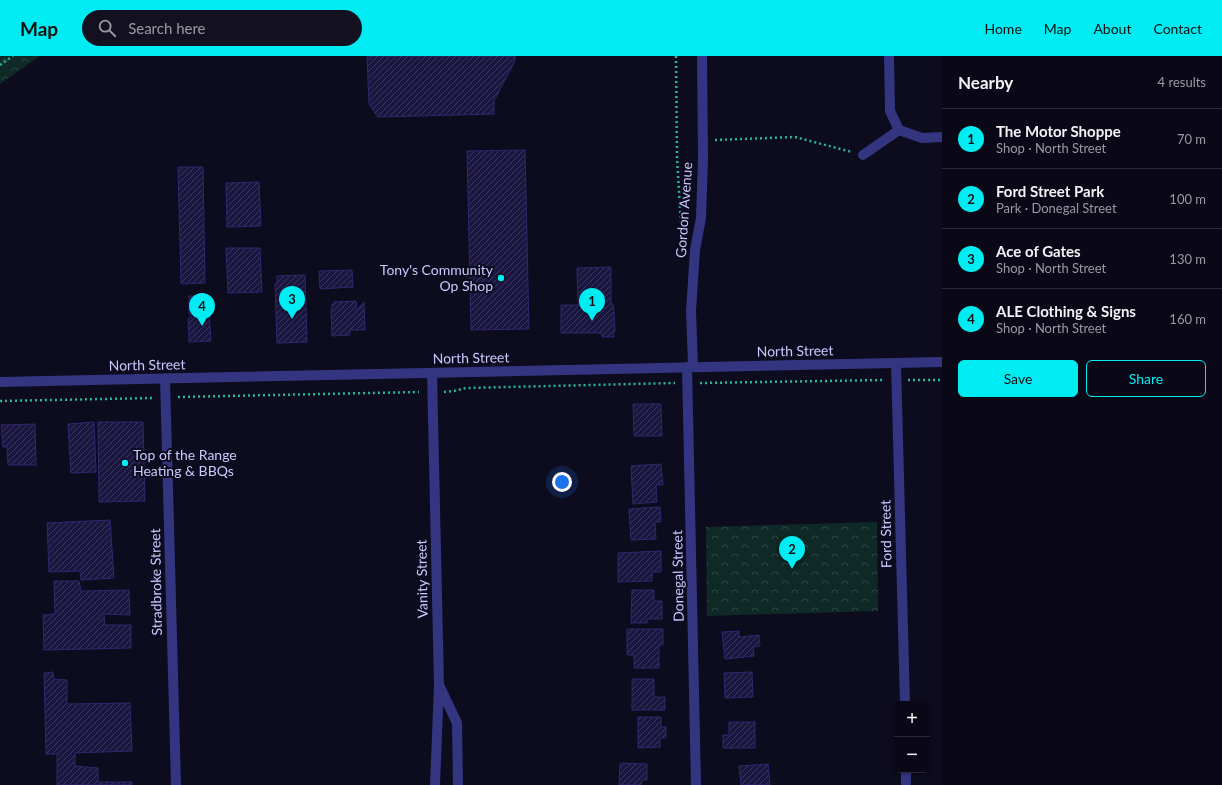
<!DOCTYPE html>
<meta charset="utf-8">
<style>
body{margin:0;font-family:Lato,sans-serif;background:#13111f;color:#f1f3f6}
.controls{position:absolute;right:12px;bottom:12px;display:grid;overflow:hidden;border-radius:6px;box-shadow:0 1px 3px #0004}
.controls button{width:36px;height:36px;display:grid;place-items:center;padding:0;border:0;border-bottom:1px solid #2a2935;background:#0a0816;color:#f1f3f6;font:20px sans-serif}
.you{position:absolute;left:562px;top:426px;width:14px;height:14px;margin:-10px;border:3px solid #fff;border-radius:50%;background:#1a73e8;box-shadow:0 0 0 6px #1a73e833}
.badge{display:grid;place-items:center;width:26px;height:26px;border-radius:50%;background:#00ecf3;color:#111;font-size:13px;font-weight:700}
.pin{position:absolute;translate:-50% -33px;filter:drop-shadow(0 1px 2px #0008)}
.pin::after{content:'';position:absolute;top:21px;width:14px;height:12px;background:inherit;clip-path:polygon(0 0,100% 0,50% 100%)}
.list{margin:0;padding:0;list-style:none}
h2{display:flex;justify-content:space-between;align-items:center;height:52px;margin:0;padding:0 16px;font-size:17px}
h2 small{font-size:13px;font-weight:400;color:#999aa1}
.list li{display:grid;grid-template-columns:26px 1fr auto;gap:12px;align-items:center;box-sizing:border-box;height:60px;padding:0 16px;border-top:1px solid #2a2935}
.list b{display:block;font-size:15px;white-space:nowrap}
.list p{margin:0;font-size:13px;white-space:nowrap;color:#999aa1}
.list em{font-size:13px;font-style:normal;color:#999aa1}
.actions{display:flex;gap:8px;padding:12px 16px}
.actions a{flex:1;padding:9px 0;border:1px solid #00ecf3;border-radius:6px;text-align:center;font-size:14px;color:#00ecf3}
.actions .main{background:#00ecf3;color:#111}
.icon{flex:none;width:22px;height:22px;fill:none;stroke:currentColor;stroke-width:2;stroke-linecap:round;stroke-linejoin:round}
.map{position:relative;flex:none;width:942px;height:729px;overflow:hidden}
header{display:flex;align-items:center;gap:24px;box-sizing:border-box;height:56px;padding:0 20px;background:#00ecf3;color:#111}
header strong{font-size:19px}
nav{display:flex;gap:22px;margin-inline-start:auto;font-size:14px}
.search{width:280px;height:36px;background:#13111f;display:flex;align-items:center;gap:10px;box-sizing:border-box;padding:0 14px;border-radius:22px;color:#999aa1;font-size:15px}
main{display:flex}
aside{flex:1;background:#0a0816}
.map>svg:first-child{display:block}
.park{fill:url(#park-crowns)}
.building{fill:url(#building-hatch);stroke:#30266e}
.lines{fill:none;stroke-linecap:round;stroke-linejoin:round}
.path{stroke:#26b5a2;stroke-width:2.5;stroke-dasharray:2 3;stroke-linecap:butt}
.service{stroke:#333580;stroke-width:10}
.minor{stroke:#333580;stroke-width:10}
.tertiary{stroke:#333580;stroke-width:10}
.poi-dot{fill:#00ecf3;stroke:#0d0b1e;stroke-width:1.5}
.labels{text-anchor:middle;stroke-width:4;stroke-linejoin:round;paint-order:stroke}
.street-label{font-size:14px;fill:#cbc8ff;stroke:#0d0b1e}
.poi-label{font-size:14px;fill:#cbc8ff;stroke:#0d0b1e;text-anchor:end}
</style>
<header>
<strong>Map</strong>
<div class="search"><svg class="icon" aria-label="search" viewBox="0 0 24 24"><circle cx="10" cy="10" r="6"/><path d="M15 15l6 6"/></svg>Search here</div>
<nav><a>Home</a><a>Map</a><a>About</a><a>Contact</a></nav>
</header>
<main>
<div class="map">
<svg width="942" height="729" viewBox="0 0 942 729">
<defs>
<pattern id="park-crowns" width="20" height="18" patternUnits="userSpaceOnUse"><rect width="20" height="18" fill="#0e2926"/><path d="M2 6a3 3 0 1 1 6 0M12 15a3 3 0 1 1 6 0" fill="none" stroke="#304747"/></pattern>
<pattern id="building-hatch" width="6" height="6" patternUnits="userSpaceOnUse"><rect width="6" height="6" fill="#1b1640"/><path d="M-1 1l2-2M0 6l6-6M5 7l2-2" fill="none" stroke="#3b365d"/></pattern>
</defs>
<rect width="100%" height="100%" fill="#0d0b1e"/>
<g class="park">
<polygon points="0,0 40,0 0,28"/>
<polygon points="877,466 878,555 707,560 706,471"/>
</g>
<g class="building">
<polygon points="367,0 515,0 515,5 494,45 494,58 378,61 369,48"/>
<polygon points="525,94 529,273 471,274 467,95"/>
<polygon points="178,111 203,111 205,227 181,228"/>
<polygon points="259,126 261,170 227,171 226,127"/>
<polygon points="226,192 260,192 262,236 228,237"/>
<polygon points="611,211 611,248 613,248 614,254 615,276 613,277 614,281 602,281 602,277 561,277 561,249 578,249 577,212"/>
<polygon points="352,214 353,231 320,233 319,215"/>
<polygon points="305,219 307,286 277,287 275,228 277,228 277,220"/>
<polygon points="189,240 208,240 211,285 189,286 188,262 191,262 191,259 189,258"/>
<polygon points="356,245 357,254 364,246 365,274 350,274 350,279 332,280 331,254 332,254 332,248 335,248 334,246"/>
<polygon points="633,348 661,348 662,380 634,380"/>
<polygon points="94,366 96,416 71,417 68,368"/>
<polygon points="98,366 143,366 145,445 99,446"/>
<polygon points="35,368 36,409 8,409 7,391 3,391 1,369"/>
<polygon points="661,408 663,429 656,429 657,446 633,448 631,410"/>
<polygon points="660,451 661,466 655,466 656,483 631,484 629,453"/>
<polygon points="110,464 114,522 81,524 80,515 49,516 47,467"/>
<polygon points="661,495 661,516 652,516 652,525 618,526 618,497"/>
<polygon points="54,525 79,525 81,535 129,534 130,559 104,558 105,569 131,569 131,592 44,594 43,559 55,558"/>
<polygon points="632,534 654,534 654,545 662,545 662,563 647,563 647,567 631,567"/>
<polygon points="627,573 663,573 663,589 659,589 659,612 634,612 634,599 627,599"/>
<polygon points="739,575 739,581 759,579 760,590 753,591 754,600 725,603 722,576"/>
<polygon points="53,616 54,623 67,624 67,648 130,647 132,695 75,697 75,710 98,712 98,726 132,726 132,729 57,729 57,698 46,698 44,617"/>
<polygon points="752,616 753,641 725,642 724,617"/>
<polygon points="632,623 654,623 654,641 665,641 665,654 632,654"/>
<polygon points="638,661 661,661 661,671 666,671 666,682 660,682 660,691 638,692"/>
<polygon points="729,666 755,666 755,692 723,692 723,679 729,679"/>
<polygon points="620,707 647,708 647,724 642,724 641,729 619,729"/>
<polygon points="768,708 770,729 741,729 739,710"/>
</g>
<g class="lines">
<g class="path">
<polyline points="676,0 677,101 681,170 685,176"/>
<polyline points="0,9 13,0"/>
<polyline points="715,84 795,81 852,96"/>
<polyline points="908,324 942,324"/>
<polyline points="700,327 885,324"/>
<polyline points="444,336 454,335 466,332 675,327"/>
<polyline points="178,341 419,336"/>
<polyline points="0,345 153,342"/>
</g>
<polyline class="service" points="439,629 457,667 458,729"/>
<g class="minor">
<polyline points="889,0 890,55 899,74"/>
<polyline points="899,74 922,82 942,81"/>
<polyline points="863,99 899,74"/>
<polyline points="896,307 905,648"/>
<polyline points="693,310 691,255 695,194 701,162 703,102 702,0"/>
<polyline points="687,311 696,729"/>
<polyline points="432,317 439,629 435,729"/>
<polyline points="165,323 176,729"/>
<polyline points="906,714 906,727"/>
</g>
<polyline class="tertiary" points="0,326 942,306"/>
</g>
<g class="poi-dot">
<circle cx="501" cy="222" r="4"/>
<circle cx="125" cy="407" r="4"/>
</g>
<g class="labels">
<g class="street-label">
<text transform="translate(684 154) rotate(-86)" y="5">Gordon Avenue</text>
<text transform="translate(795 295) rotate(-1)" y="5">North Street</text>
<text transform="translate(471 302) rotate(-1)" y="5">North Street</text>
<text transform="translate(147 309) rotate(-1)" y="5">North Street</text>
<text transform="translate(886 478) rotate(-91)" y="5">Ford Street</text>
<text transform="translate(678 520) rotate(-91)" y="5">Donegal Street</text>
<text transform="translate(422 523) rotate(-91)" y="5">Vanity Street</text>
<text transform="translate(156 526) rotate(-91)" y="5">Stradbroke Street</text>
</g>
<g class="poi-label">
<text x="493" y="219">Tony's Community<tspan x="493" dy="16">Op Shop</tspan></text>
<text x="133" y="404" text-anchor="start">Top of the Range<tspan x="133" dy="16">Heating &amp; BBQs</tspan></text>
</g>
</g>
</svg>
<div class="controls">
<button>+</button>
<button>−</button>
</div>
<div class="you"></div>
<div class="pin badge" style="left:592px;top:265px">1</div>
<div class="pin badge" style="left:792px;top:513px">2</div>
<div class="pin badge" style="left:292px;top:263px">3</div>
<div class="pin badge" style="left:202px;top:270px">4</div>
</div>
<aside>
<h2>Nearby<small>4 results</small></h2>
<ul class="list">
<li><span class="badge">1</span><div><b>The Motor Shoppe</b><p>Shop · North Street</p></div><em>70 m</em></li>
<li><span class="badge">2</span><div><b>Ford Street Park</b><p>Park · Donegal Street</p></div><em>100 m</em></li>
<li><span class="badge">3</span><div><b>Ace of Gates</b><p>Shop · North Street</p></div><em>130 m</em></li>
<li><span class="badge">4</span><div><b>ALE Clothing &amp; Signs</b><p>Shop · North Street</p></div><em>160 m</em></li>
</ul>
<div class="actions"><a class="main">Save</a><a>Share</a></div>
</aside>
</main>
